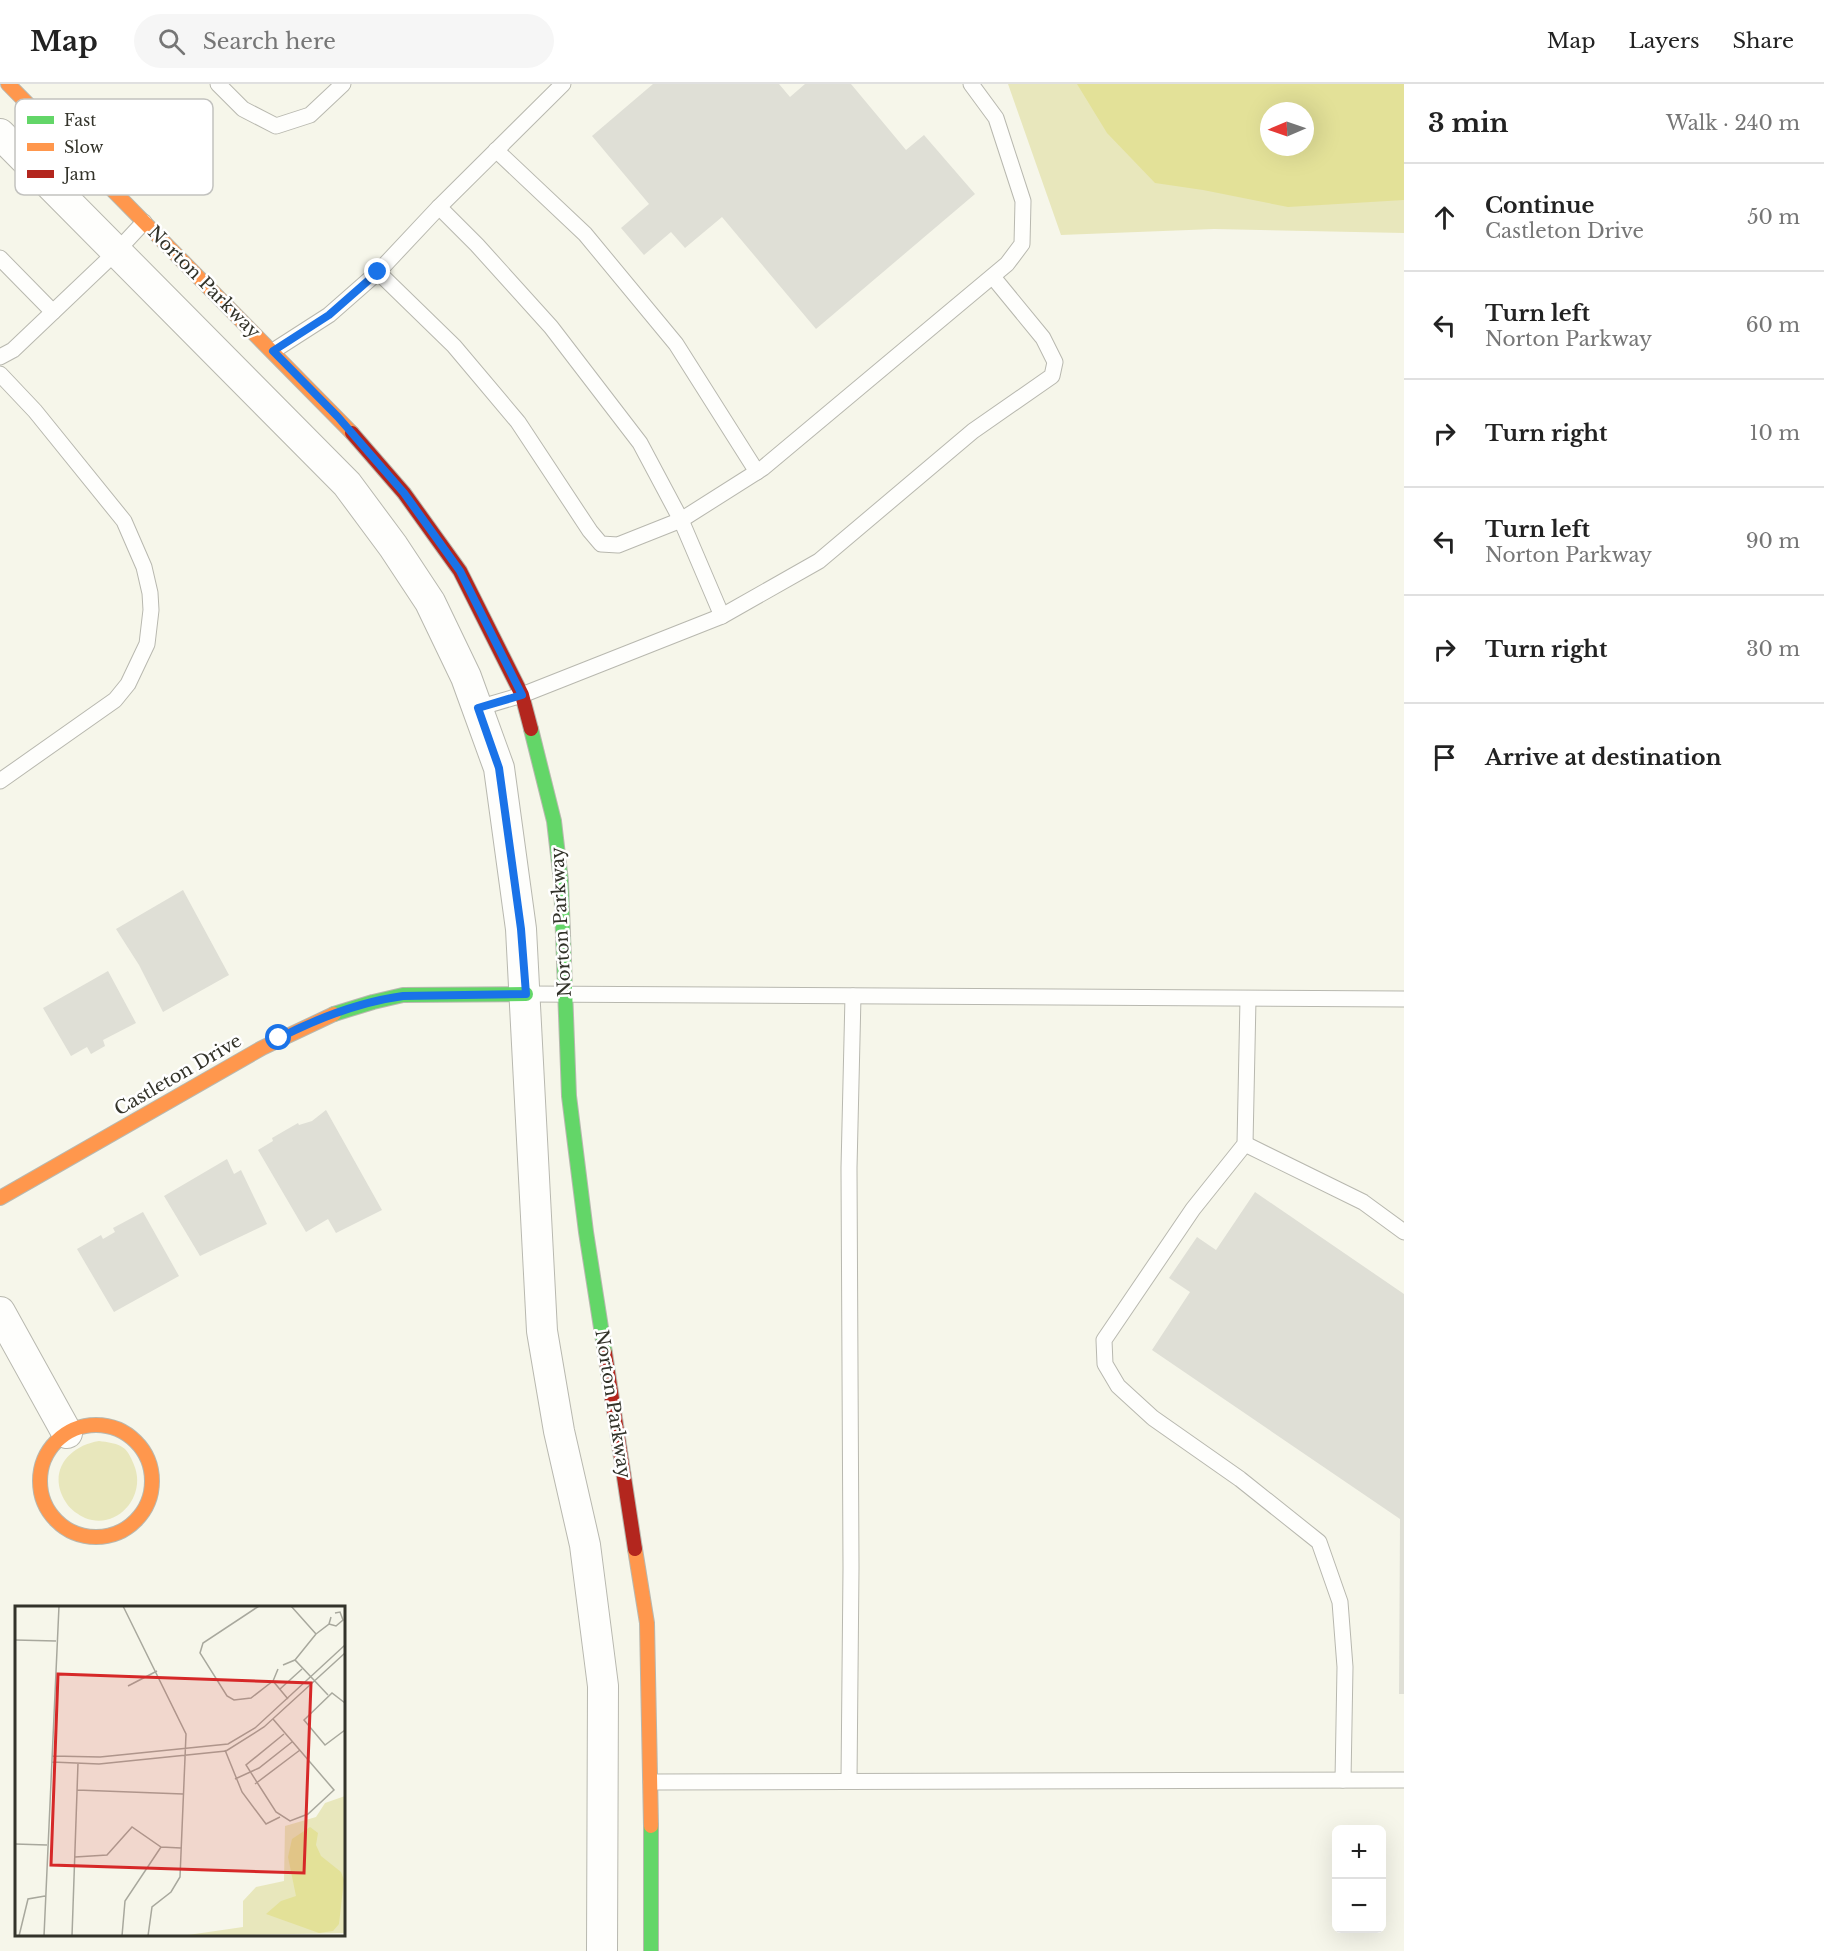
<!DOCTYPE html>
<meta charset="utf-8">
<style>
body{margin:0;font-family:"Libre Baskerville",serif;background:#f6f6f6;color:#222}
.controls{position:absolute;right:18px;bottom:18px;display:grid;overflow:hidden;border-radius:9px;box-shadow:0 6px 24px #0002}
.controls button{width:54px;height:54px;display:grid;place-items:center;padding:0;border:0;border-bottom:2px solid #e0e0e0;background:#fff;color:#222;font:30px sans-serif}
.compass{position:absolute;left:1260px;top:18px;width:54px;height:54px;border-radius:50%;background:#fff;box-shadow:0 6px 24px #0002;rotate:268deg}
.stop{position:absolute;width:18px;height:18px;margin:-14px;border:4px solid #1a73e8;border-radius:50%;background:#fff}
.stop.end{background:#1a73e8;border-color:#fff;box-shadow:0 2px 6px #0008}
.list{margin:0;padding:0;list-style:none}
h2{display:flex;justify-content:space-between;align-items:center;height:78px;margin:0;padding:0 24px;font-size:26px}
h2 small{font-size:20px;font-weight:400;color:#767676}
.list li{display:grid;grid-template-columns:39px 1fr auto;gap:18px;align-items:center;box-sizing:border-box;height:108px;padding:0 24px;border-top:2px solid #e0e0e0}
.list b{display:block;font-size:22px;white-space:nowrap}
.list p{margin:0;font-size:20px;white-space:nowrap;color:#767676}
.list em{font-size:20px;font-style:normal;color:#767676}
.icon{flex:none;width:33px;height:33px;fill:none;stroke:currentColor;stroke-width:2;stroke-linecap:round;stroke-linejoin:round}
.map{position:relative;flex:none;width:1404px;height:1867px;overflow:hidden}
header{display:flex;align-items:center;gap:36px;box-sizing:border-box;height:84px;padding:0 30px;background:#fff;border-bottom:2px solid #e0e0e0}
header strong{font-size:28px}
nav{display:flex;gap:33px;margin-inline-start:auto;font-size:21px}
.search{width:420px;height:54px;background:#f6f6f6;display:flex;align-items:center;gap:15px;box-sizing:border-box;padding:0 21px;border-radius:33px;color:#767676;font-size:22px}
main{display:flex}
aside{flex:1;background:#fff}
.map>svg:first-child{display:block}
.green{fill:#e8e7bc;fill-rule:evenodd}
.water{fill:#e3e198;fill-rule:evenodd}
.building{fill:#dfdfd6}
.lines{fill:none;stroke-linecap:round;stroke-linejoin:round}
.lane-casing{stroke:#b8b8af;stroke-width:17}
.street-casing{stroke:#b8b8af;stroke-width:32}
.fast-casing{stroke:#b8b8af;stroke-width:16}
.slow-casing{stroke:#b8b8af;stroke-width:16}
.jam-casing{stroke:#b8b8af;stroke-width:16}
.lane{stroke:#fefefc;stroke-width:15}
.street{stroke:#fefefc;stroke-width:30}
.fast{stroke:#63d668;stroke-width:14}
.slow{stroke:#ff974d;stroke-width:14}
.jam{stroke:#b3261e;stroke-width:14}
.route{stroke:#1a73e8;stroke-width:8}
.labels{text-anchor:middle;stroke-width:5;stroke-linejoin:round;paint-order:stroke}
.street-label{font-size:18px;fill:#33332a;stroke:#fff}
.inset-road{fill:none;stroke:#a8a89d;stroke-width:1.5}
.view{fill:#d62828;fill-opacity:0.15;stroke:#d62828;stroke-width:3}
.inset-edge{fill:none;stroke:#33332a;stroke-width:3}
.key{fill:#fff;stroke:#c2c2bf;stroke-width:1.5}
.key-label{font-size:16px;fill:#33332a}
</style>
<header>
<strong>Map</strong>
<div class="search"><svg class="icon" aria-label="search" viewBox="0 0 24 24"><circle cx="10" cy="10" r="6"/><path d="M15 15l6 6"/></svg>Search here</div>
<nav><a>Map</a><a>Layers</a><a>Share</a></nav>
</header>
<main>
<div class="map">
<svg width="1404" height="1867" viewBox="0 0 1404 1867">
<rect width="100%" height="100%" fill="#f6f6ea"/>
<g class="green">
<path d="M1008,0h396v149l-190,-4 -153,6zM1269,27h36v36h-36z"/>
<path d="M99,1357c8,1 19,2 26,8 4,4 7,11 9,16 13,30 -16,66 -49,53 -6,-3 -14,-8 -18,-14 -21,-30 0,-58 32,-63z"/>
</g>
<path class="water" d="M1077,0h327v116l-116,7 -85,-17 -48,-7 -48,-50zM1269,27h36v36h-36z"/>
<g class="building">
<polygon points="653,0 779,0 790,13 805,0 851,0 906,66 924,51 975,110 816,245 722,133 685,164 671,148 644,171 621,144 649,120 592,52"/>
<polygon points="183,806 229,891 163,928 139,881 116,845"/>
<polygon points="108,887 136,939 103,956 105,962 91,970 87,963 71,972 43,924"/>
<polygon points="326,1026 382,1126 336,1149 328,1135 306,1148 258,1066 273,1057 272,1054 298,1039 299,1041 312,1037"/>
<polygon points="227,1075 234,1090 241,1086 267,1140 200,1172 164,1112"/>
<polygon points="1255,1108 1404,1210 1404,1610 1399,1610 1400,1435 1152,1266 1190,1208 1169,1194 1197,1153 1216,1166"/>
<polygon points="143,1128 179,1192 114,1228 77,1165 101,1151 103,1155 115,1148 113,1144"/>
</g>
<g class="lines">
<defs>
<g id="lane">
<polyline points="218,0 243,25 276,42 310,31 343,0"/>
<polyline points="496,66 585,150 676,260 757,388"/>
<polyline points="439,123 477,161 551,243 640,359 681,436 722,532"/>
<polyline points="0,174 53,228"/>
<polyline points="378,188 454,262 518,338 590,447 601,460 618,461 681,436 763,384 1007,180 1022,160 1023,117 996,34 971,0"/>
<polyline points="273,267 329,231 378,188 439,123 563,0"/>
<polyline points="0,273 13,266 116,168 144,138"/>
<polyline points="0,290 35,327 124,437 144,483 150,509 151,526 147,560 128,600 115,616 0,697"/>
<polyline points="478,624 522,611 722,532 819,477 973,347 1052,292 1055,278 1043,254 993,193"/>
<polyline points="526,910 1404,915"/>
<polyline points="1248,915 1245,1060 1193,1125 1104,1256 1105,1280 1118,1302 1153,1334 1240,1395 1319,1458 1340,1518 1345,1583 1343,1696"/>
<polyline points="1245,1060 1363,1118 1404,1148"/>
<polyline points="849,1697 851,1484 849,1084 853,912"/>
<polyline points="651,1698 1404,1696"/>
</g>
<g id="street">
<polyline points="0,50 347,400 393,462 430,518 466,593 499,684 521,845 542,1247 559,1347 585,1461 603,1602 602,1867"/>
<polyline points="0,1228 67,1349"/>
</g>
<g id="fast">
<polyline points="531,645 554,737 561,797 569,1012 586,1148 605,1269"/>
<polyline points="334,930 373,918 403,911 526,910"/>
<polyline points="651,1742 651,1867"/>
</g>
<g id="slow">
<polyline points="8,0 352,349"/>
<polyline points="0,1114 262,964 334,930"/>
<circle cx="96" cy="1397" r="56"/>
<polyline points="635,1465 647,1539 651,1742"/>
</g>
<g id="jam">
<polyline points="352,349 404,409 460,487 522,611 531,645"/>
<polyline points="605,1269 635,1465"/>
</g>
</defs>
<use href="#lane" class="lane-casing"/>
<use href="#street" class="street-casing"/>
<use href="#fast" class="fast-casing"/>
<use href="#slow" class="slow-casing"/>
<use href="#jam" class="jam-casing"/>
<use href="#lane" class="lane"/>
<use href="#street" class="street"/>
<use href="#fast" class="fast"/>
<use href="#slow" class="slow"/>
<use href="#jam" class="jam"/>
</g>
<g class="lines">
<path class="route" d="M279,954c39,-20 80,-36 124,-42l123,-2 -5,-65 -22,-161 -21,-60 44,-13 -62,-124 -56,-78 -66,-76 -65,-66 56,-36 49,-43"/>
</g>
<g class="labels">
<g class="street-label">
<text transform="translate(204 198) rotate(45)" y="6">Norton Parkway</text>
<text transform="translate(561 838) rotate(-93)" y="6">Norton Parkway</text>
<text transform="translate(178 991) rotate(-30)" y="6">Castleton Drive</text>
<text transform="translate(613 1320) rotate(81)" y="6">Norton Parkway</text>
</g>
</g>
<g transform="translate(15 1522)">
<rect width="330" height="330" fill="#f6f6ea"/>
<path d="M330,190v137l-164,3 62,-9v-26l13,-14 28,-6 1,-55 31,-9 9,-14z" fill="#e8e7bc"/>
<path d="M295,221l8,6 -2,12 5,11 20,16 3,8 -5,44 -6,7 -14,2 -53,-19 15,-13 15,-5 -8,-39 4,-18z" fill="#e3e198"/>
<path class="inset-road" d="M108,0l63,128 -6,143 -9,15 -19,15 -4,29M244,0l-56,37 -3,10 27,43 7,4 17,-2 22,-17M276,0l25,28 -21,26M314,18l7,2 7,-6 -3,-8 -5,1M301,28l13,-10 2,-7M0,34l41,1M268,59l12,-5 33,35M263,63l-5,12 15,18M113,80l29,-15M265,83l22,-20M330,97l-13,-10 -28,27 21,25 20,-15M258,113l61,71 -26,24 -18,7 -14,-9 -30,-47 38,-31M210,144l17,42 24,32 14,-7M37,150l48,1 128,-13 27,-16 90,-83M37,156l47,2 127,-13 38,-24 81,-74M220,173l24,-11 33,-26M240,178l45,-34M62,184l106,4M0,238l32,1M60,251l32,-2 25,-28 29,20 20,1M4,330l9,-37 17,-3M29,330l15,-330M57,330l6,-173M107,330l3,-35 36,-54"/>
<path class="view" d="M43,68l253,9 -7,190 -253,-8z"/>
<rect width="330" height="330" class="inset-edge"/>
</g>
<rect x="15" y="15" width="198" height="96" rx="9" class="key"/>
<rect x="27" y="32" width="27" height="8" fill="#63d668"/>
<rect x="27" y="59" width="27" height="8" fill="#ff974d"/>
<rect x="27" y="86" width="27" height="8" fill="#b3261e"/>
<g class="key-label">
<text x="64" y="42">Fast</text>
<text x="64" y="69">Slow</text>
<text x="64" y="96">Jam</text>
</g>
</svg>
<div class="controls">
<button>+</button>
<button>−</button>
</div>
<svg class="compass" viewBox="-18 -18 36 36"><path d="M0-13l5 13h-10z" fill="#e53935"/><path d="M0 13l5-13h-10z" fill="#767676"/></svg>
<div class="stop" style="left:279px;top:954px"></div>
<div class="stop end" style="left:378px;top:188px"></div>
</div>
<aside>
<h2>3 min<small>Walk · 240 m</small></h2>
<ul class="list">
<li><svg class="icon" aria-label="ahead" viewBox="0 0 24 24"><path d="M12 20V5M6 11l6-6 6 6"/></svg><div><b>Continue</b><p>Castleton Drive</p></div><em>50 m</em></li>
<li><svg class="icon" aria-label="left" viewBox="0 0 24 24"><path d="M17 20v-9H6M10 6l-5 5 5 5"/></svg><div><b>Turn left</b><p>Norton Parkway</p></div><em>60 m</em></li>
<li><svg class="icon" aria-label="right" viewBox="0 0 24 24"><path d="M7 20v-9h11M14 6l5 5-5 5"/></svg><div><b>Turn right</b></div><em>10 m</em></li>
<li><svg class="icon" aria-label="left" viewBox="0 0 24 24"><path d="M17 20v-9H6M10 6l-5 5 5 5"/></svg><div><b>Turn left</b><p>Norton Parkway</p></div><em>90 m</em></li>
<li><svg class="icon" aria-label="right" viewBox="0 0 24 24"><path d="M7 20v-9h11M14 6l5 5-5 5"/></svg><div><b>Turn right</b></div><em>30 m</em></li>
<li><svg class="icon" aria-label="arrive" viewBox="0 0 24 24"><path d="M6 21V4h12l-3 4 3 4H6"/></svg><div><b>Arrive at destination</b></div></li>
</ul>
</aside>
</main>
